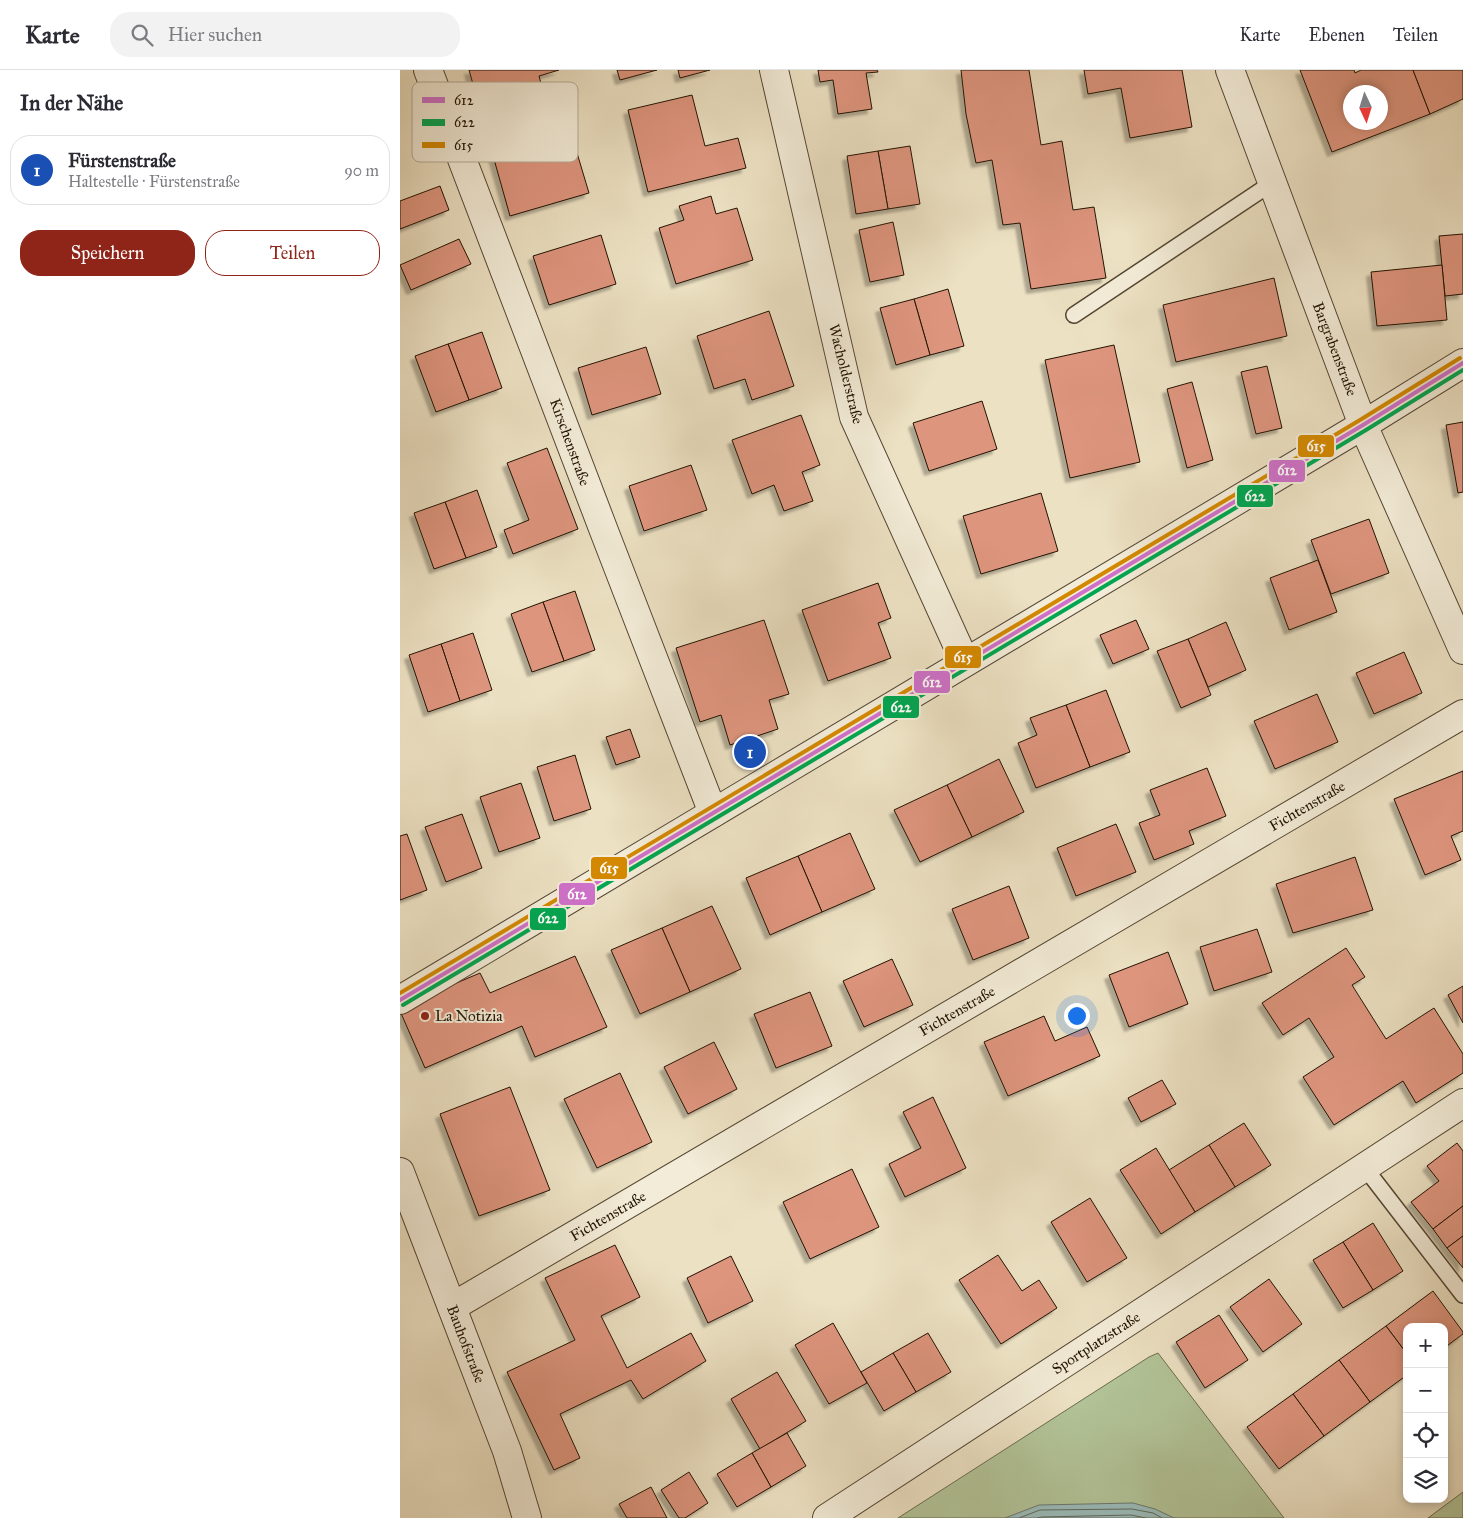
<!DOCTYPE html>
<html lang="de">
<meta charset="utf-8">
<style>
body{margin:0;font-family:"IM FELL Great Primer",serif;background:#f2f2f3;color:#2b2b33}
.controls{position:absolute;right:15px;bottom:15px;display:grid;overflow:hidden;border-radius:10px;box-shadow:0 2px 8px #0003}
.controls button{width:45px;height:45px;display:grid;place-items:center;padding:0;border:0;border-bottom:1px solid #e1e1e2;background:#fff;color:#2b2b33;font:25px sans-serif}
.compass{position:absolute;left:943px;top:15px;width:45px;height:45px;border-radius:50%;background:#fff;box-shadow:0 2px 8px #0003;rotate:176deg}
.you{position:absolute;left:676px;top:945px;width:18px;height:18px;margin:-12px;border:4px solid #fff;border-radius:50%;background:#1a73e8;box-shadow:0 0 0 8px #1a73e833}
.badge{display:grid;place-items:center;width:32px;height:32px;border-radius:50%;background:#8f2418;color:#fff;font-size:16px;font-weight:700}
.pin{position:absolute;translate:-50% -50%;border:2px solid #fff;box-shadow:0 1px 5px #0006}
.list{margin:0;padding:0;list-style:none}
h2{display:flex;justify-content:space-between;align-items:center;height:65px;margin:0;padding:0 20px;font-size:21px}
h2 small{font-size:16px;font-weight:400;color:#7c7c81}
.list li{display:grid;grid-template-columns:32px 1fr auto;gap:15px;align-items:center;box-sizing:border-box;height:70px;margin:0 10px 10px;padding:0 10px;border:1px solid #e1e1e2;border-radius:20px}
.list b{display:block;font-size:19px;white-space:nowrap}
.list p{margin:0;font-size:16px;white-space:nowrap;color:#7c7c81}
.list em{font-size:16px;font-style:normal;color:#7c7c81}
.actions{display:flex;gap:10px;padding:15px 20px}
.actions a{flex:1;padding:11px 0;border:1px solid #8f2418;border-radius:20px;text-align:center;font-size:18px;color:#8f2418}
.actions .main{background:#8f2418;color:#fff}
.icon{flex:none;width:28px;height:28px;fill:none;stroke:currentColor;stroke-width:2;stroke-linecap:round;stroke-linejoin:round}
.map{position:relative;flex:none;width:1063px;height:1448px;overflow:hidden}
header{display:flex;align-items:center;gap:30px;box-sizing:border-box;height:70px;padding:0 25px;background:#fff;border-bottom:1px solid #e1e1e2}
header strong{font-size:24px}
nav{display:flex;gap:28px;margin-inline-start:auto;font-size:18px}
.search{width:350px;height:45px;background:#f2f2f3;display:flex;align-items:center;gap:12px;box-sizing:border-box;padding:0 18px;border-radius:20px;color:#7c7c81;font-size:19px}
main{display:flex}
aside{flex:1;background:#fff}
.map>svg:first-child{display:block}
.green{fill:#b2c498;stroke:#6a6c4d}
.water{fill:#9abcba;stroke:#6a7870}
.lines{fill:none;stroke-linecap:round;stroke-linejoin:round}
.shore{stroke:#5e685e;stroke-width:1}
.building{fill:#de957e;stroke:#211302;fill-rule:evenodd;filter:url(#shadow)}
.service-casing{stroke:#544632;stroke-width:18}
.minor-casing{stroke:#544632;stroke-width:30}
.service{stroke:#f3ecd8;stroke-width:15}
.minor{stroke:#f3ecd8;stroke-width:28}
.bus-1-casing{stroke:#f3ecd8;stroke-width:8}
.bus-2-casing{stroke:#f3ecd8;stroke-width:8}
.bus-3-casing{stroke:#f3ecd8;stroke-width:8}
.bus-1{stroke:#cf71cb;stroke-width:4}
.bus-2{stroke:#00a651;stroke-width:4}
.bus-3{stroke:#d38800;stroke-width:4}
.poi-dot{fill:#8f2418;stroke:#f3ecd8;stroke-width:2}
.labels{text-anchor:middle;stroke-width:4;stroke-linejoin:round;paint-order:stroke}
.street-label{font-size:15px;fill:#211302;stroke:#f3ecd8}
.poi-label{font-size:15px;fill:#211302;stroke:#f3ecd8;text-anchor:start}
.key{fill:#f3ecd8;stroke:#b4ab98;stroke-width:1}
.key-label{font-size:14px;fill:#211302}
.line-badge{stroke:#f3ecd8;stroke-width:2}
.badge-label{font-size:14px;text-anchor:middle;font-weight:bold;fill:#fff}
</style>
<header>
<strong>Karte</strong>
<div class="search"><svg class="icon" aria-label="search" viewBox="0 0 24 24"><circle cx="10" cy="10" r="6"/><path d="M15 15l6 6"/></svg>Hier suchen</div>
<nav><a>Karte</a><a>Ebenen</a><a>Teilen</a></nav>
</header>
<main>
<aside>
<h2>In der Nähe<small></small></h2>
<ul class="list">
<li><span class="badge" style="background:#1a4fb4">1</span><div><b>Fürstenstraße</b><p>Haltestelle · Fürstenstraße</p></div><em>90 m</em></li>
</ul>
<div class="actions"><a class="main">Speichern</a><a>Teilen</a></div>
</aside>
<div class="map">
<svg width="1063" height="1448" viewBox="0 0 1063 1448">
<defs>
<filter id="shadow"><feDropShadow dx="-4.5" dy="4.5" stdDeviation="1" flood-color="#0004"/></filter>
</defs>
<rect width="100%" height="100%" fill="#ece1c3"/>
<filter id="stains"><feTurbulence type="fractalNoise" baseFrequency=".004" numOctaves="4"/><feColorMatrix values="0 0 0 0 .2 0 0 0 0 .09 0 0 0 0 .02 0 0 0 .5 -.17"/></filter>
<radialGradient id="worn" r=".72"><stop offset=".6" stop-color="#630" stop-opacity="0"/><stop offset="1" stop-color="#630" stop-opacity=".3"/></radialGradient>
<g class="green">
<polygon points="758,1283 884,1448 498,1448 749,1287"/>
<polygon points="1063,1422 1063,1448 1028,1448"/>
</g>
<polygon class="water" points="733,1433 755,1439 774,1448 605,1448 639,1435"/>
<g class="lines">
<g class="shore">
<polyline points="619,1448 640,1440 732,1439 753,1443 762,1448"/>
<polyline points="637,1448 642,1447 731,1445 746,1448"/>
</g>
</g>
<g class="building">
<polygon points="69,0 159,0 139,6 145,28 82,46"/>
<polygon points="217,0 257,0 220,10"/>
<polygon points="278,0 310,0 280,8"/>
<polygon points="418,0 477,0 478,2 466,3 472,39 438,44 433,10 420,12"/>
<polygon points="561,0 629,0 641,75 662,71 673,140 694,137 706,208 631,219 620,153 603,155 592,90 576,93 566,44"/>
<polygon points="684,0 782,0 792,57 730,68 721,18 688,24"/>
<path d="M900,0h54l1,3 6,-3h52l17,44 -98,38zM951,22h30v30h-30z"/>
<polygon points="1013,0 1063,0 1063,29 1030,44"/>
<polygon points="292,25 305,76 338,68 346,98 248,122 228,40"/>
<polygon points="168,53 189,123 110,146 90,75"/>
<polygon points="510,76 520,134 488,139 478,81"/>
<polygon points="478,81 488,139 456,144 447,86"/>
<polygon points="40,116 49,140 0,159 0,131"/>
<polygon points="311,126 316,144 337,138 353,190 276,214 259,158 284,150 279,136"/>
<polygon points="493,152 504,205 470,212 459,160"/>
<polygon points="1063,164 1063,224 1045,226 1039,166"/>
<polygon points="201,165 216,214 149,235 133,186"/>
<polygon points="59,169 71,194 11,220 0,195"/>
<polygon points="1042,195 1047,250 977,256 971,202"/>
<polygon points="874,208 887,266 776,292 763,235"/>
<polygon points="548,219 564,276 530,285 514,229"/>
<polygon points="514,229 530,285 496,295 480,238"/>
<polygon points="369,241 394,316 352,330 345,309 314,319 297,266"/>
<polygon points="82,262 102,318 69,330 48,274"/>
<polygon points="48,274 69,330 36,342 15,286"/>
<polygon points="714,275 740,392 670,408 645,290"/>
<polygon points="246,277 261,324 192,345 178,298"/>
<polygon points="867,296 882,358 856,364 841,302"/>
<polygon points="792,312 813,390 787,398 767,319"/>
<polygon points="582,331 597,379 529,401 513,353"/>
<polygon points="401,345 420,395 402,402 413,431 384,441 374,415 352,424 332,370"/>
<polygon points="1063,352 1063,422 1058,423 1046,355"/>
<polygon points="147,378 178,459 113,484 104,460 129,450 107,393"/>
<polygon points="291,395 307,440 244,461 229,416"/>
<polygon points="77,420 97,477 66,488 45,432"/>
<polygon points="641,423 658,481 581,504 563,446"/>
<polygon points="45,432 66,488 34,499 14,443"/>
<polygon points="969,449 989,503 931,524 911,470"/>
<polygon points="918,490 937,542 889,560 870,508"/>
<polygon points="478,513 491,548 478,553 491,588 428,611 402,540"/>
<polygon points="175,521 195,580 164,591 143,532"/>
<polygon points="143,532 164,591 132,602 111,544"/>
<polygon points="364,550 389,624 369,630 378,659 330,675 321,645 300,652 276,578"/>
<polygon points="736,550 749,579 713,594 700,565"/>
<polygon points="826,552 846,600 808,617 788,569"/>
<polygon points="73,563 92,620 60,631 41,574"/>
<polygon points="788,569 811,625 781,638 757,581"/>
<polygon points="41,574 60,631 28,642 9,585"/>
<polygon points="1004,582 1022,623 974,644 956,603"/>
<polygon points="706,620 730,682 690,697 666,635"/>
<polygon points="917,624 938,672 875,699 854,651"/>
<polygon points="666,635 690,697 636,718 618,673 637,665 630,648"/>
<polygon points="230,659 240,687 216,695 206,667"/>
<polygon points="175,685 191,739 154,751 137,697"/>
<polygon points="599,689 624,742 572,767 547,715"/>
<polygon points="807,698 826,746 789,761 794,774 754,790 739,753 760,745 750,720"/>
<polygon points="1063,701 1063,761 1051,766 1061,790 1025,805 994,729"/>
<polygon points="121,713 140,768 99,782 80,727"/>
<polygon points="547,715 572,767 520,792 494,740"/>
<polygon points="62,744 82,798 46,812 25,757"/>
<polygon points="716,754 736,802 676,826 657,778"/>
<polygon points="450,763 475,819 422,842 398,786"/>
<polygon points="7,764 27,820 0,830 0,766"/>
<polygon points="398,786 422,842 370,865 346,808"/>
<polygon points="955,787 973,840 893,863 876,814"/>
<polygon points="609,816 629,868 573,890 552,839"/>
<polygon points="312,836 341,899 290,922 262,858"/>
<polygon points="262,858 290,922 240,944 211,880"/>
<polygon points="857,859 872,902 814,921 800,877"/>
<polygon points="946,878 965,907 952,915 986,969 1034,938 1063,984 1063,1003 1016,1033 1003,1011 934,1055 903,1007 934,987 909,948 883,965 862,933"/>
<polygon points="768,882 788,934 729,957 709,905"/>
<polygon points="175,886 207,957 135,987 122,956 25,998 0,941 0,937 80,903 90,923"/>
<polygon points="492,889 513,935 464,957 443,911"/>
<polygon points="1063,916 1063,953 1048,925"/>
<polygon points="410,922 432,976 376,998 354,944"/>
<polygon points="644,946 655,971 687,957 700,986 608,1026 584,972"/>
<polygon points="314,972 337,1019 288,1044 264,997"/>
<polygon points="220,1003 252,1072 197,1098 164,1029"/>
<polygon points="762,1010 776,1034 741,1052 728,1028"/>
<polygon points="110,1017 150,1120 79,1146 40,1044"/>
<polygon points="533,1027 566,1098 505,1127 489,1094 521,1078 503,1042"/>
<polygon points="844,1053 871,1095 835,1117 809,1075"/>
<polygon points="1057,1073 1063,1081 1063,1136 1033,1159 1011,1132 1039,1111 1027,1096"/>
<polygon points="809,1075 835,1117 795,1142 769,1100"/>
<polygon points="756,1078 795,1142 761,1164 720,1100"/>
<polygon points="452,1099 479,1157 410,1189 383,1132"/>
<polygon points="690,1128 727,1188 687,1212 651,1152"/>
<polygon points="1063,1136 1063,1166 1047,1178 1033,1159"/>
<polygon points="973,1153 1003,1201 973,1220 943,1172"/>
<polygon points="1063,1166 1063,1198 1047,1178"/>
<polygon points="943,1172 973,1220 943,1238 913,1190"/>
<polygon points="215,1175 240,1227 201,1246 227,1298 291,1263 306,1291 243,1329 231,1310 160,1344 180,1388 154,1400 107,1302 175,1270 145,1208"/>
<polygon points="598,1185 622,1221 639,1210 657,1238 601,1274 559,1210"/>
<polygon points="331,1186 353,1231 308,1253 287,1208"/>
<polygon points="869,1209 902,1254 863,1282 830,1237"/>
<polygon points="1033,1221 1063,1262 1063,1264 1044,1278 1044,1257 1007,1257 1007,1284 986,1256"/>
<polygon points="819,1245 848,1290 805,1318 776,1272"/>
<polygon points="433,1253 467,1313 429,1334 395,1275"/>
<polygon points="986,1256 1007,1284 1007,1305 970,1332 939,1290"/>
<polygon points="528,1263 551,1302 516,1322 493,1283"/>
<polygon points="493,1283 516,1322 484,1341 461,1302"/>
<polygon points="939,1290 970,1332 924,1366 893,1324"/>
<polygon points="377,1302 406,1351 360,1379 331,1329"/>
<polygon points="893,1324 924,1366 879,1399 847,1357"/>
<polygon points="387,1363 406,1396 371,1417 352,1383"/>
<polygon points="352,1383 371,1417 337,1437 317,1404"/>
<polygon points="289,1402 308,1433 285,1448 279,1448 261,1420"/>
<polygon points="251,1417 267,1448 227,1448 219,1434"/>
</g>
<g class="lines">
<defs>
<g id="service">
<polyline points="674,245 872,113"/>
<polyline points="965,1098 1063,1225"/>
</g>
<g id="minor">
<polyline points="28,0 204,461 313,743"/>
<polyline points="374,0 454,347 565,592"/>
<polyline points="830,0 963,355 1063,580"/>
<polyline points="0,930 963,355 1063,293"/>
<polyline points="0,1102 107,1381 127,1448"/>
<polyline points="52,1237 1063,644"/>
<polyline points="427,1448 1063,1033"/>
</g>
</defs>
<use href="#service" class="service-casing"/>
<use href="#minor" class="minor-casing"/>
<use href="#service" class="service"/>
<use href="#minor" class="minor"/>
<defs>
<polyline id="bus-1" points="0,930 963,355 1063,293"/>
<polyline id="bus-2" points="3,935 966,360 1063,300"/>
<polyline id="bus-3" points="0,923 960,350 1060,288"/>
</defs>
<use href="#bus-1" class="bus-1-casing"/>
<use href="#bus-2" class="bus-2-casing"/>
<use href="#bus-3" class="bus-3-casing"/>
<use href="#bus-1" class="bus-1"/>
<use href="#bus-2" class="bus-2"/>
<use href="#bus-3" class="bus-3"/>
</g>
<circle class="poi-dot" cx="25" cy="946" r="5"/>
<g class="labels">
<g class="street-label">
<text transform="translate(935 279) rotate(69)" y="5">Bargrabenstraße</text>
<text transform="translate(446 304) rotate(76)" y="5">Wacholderstraße</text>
<text transform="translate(170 372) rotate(70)" y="5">Kirschenstraße</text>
<text transform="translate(907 736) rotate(-30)" y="5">Fichtenstraße</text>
<text transform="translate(557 941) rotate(-30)" y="5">Fichtenstraße</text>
<text transform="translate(208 1146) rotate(-30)" y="5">Fichtenstraße</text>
<text transform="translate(696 1273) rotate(-33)" y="5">Sportplatzstraße</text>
<text transform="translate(66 1274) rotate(69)" y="5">Bauhofstraße</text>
</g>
<g class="poi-label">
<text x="35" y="951">La Notizia</text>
</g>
</g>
<rect x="12" y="12" width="166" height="80" rx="8" class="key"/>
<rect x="22" y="27" width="23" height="6" fill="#cf71cb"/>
<rect x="22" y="49" width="23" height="7" fill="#00a651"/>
<rect x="22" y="72" width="23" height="6" fill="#d38800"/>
<g class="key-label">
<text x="54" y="35">612</text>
<text x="54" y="57">622</text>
<text x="54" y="80">615</text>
</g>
<g class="line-badge">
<rect x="897" y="364" width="38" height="24" rx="5" fill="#d38800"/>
<rect x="868" y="389" width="38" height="24" rx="5" fill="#cf71cb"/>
<rect x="836" y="414" width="38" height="24" rx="5" fill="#00a651"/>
<rect x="544" y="575" width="38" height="24" rx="5" fill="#d38800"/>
<rect x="513" y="600" width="38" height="24" rx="5" fill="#cf71cb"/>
<rect x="482" y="625" width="38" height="24" rx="5" fill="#00a651"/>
<rect x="190" y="786" width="38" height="24" rx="5" fill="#d38800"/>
<rect x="158" y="812" width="38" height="24" rx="5" fill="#cf71cb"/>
<rect x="129" y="837" width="38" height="24" rx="5" fill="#00a651"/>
</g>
<g class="badge-label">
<text x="916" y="381">615</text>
<text x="887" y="405">612</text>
<text x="855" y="431">622</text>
<text x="563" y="592">615</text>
<text x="532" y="617">612</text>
<text x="501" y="642">622</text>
<text x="209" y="803">615</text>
<text x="177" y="829">612</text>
<text x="148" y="853">622</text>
</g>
<rect width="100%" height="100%" filter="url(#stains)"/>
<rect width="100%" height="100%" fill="url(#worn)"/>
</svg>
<div class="controls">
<button>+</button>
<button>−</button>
<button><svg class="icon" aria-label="locate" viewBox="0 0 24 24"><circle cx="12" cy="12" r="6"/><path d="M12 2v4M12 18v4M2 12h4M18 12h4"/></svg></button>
<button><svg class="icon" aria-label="layers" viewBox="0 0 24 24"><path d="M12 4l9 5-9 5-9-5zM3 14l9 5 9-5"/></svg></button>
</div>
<svg class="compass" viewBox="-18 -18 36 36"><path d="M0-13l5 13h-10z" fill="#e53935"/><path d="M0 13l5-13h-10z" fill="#7c7c81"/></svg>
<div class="you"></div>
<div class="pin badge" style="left:350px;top:682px;background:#1a4fb4">1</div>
</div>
</main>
